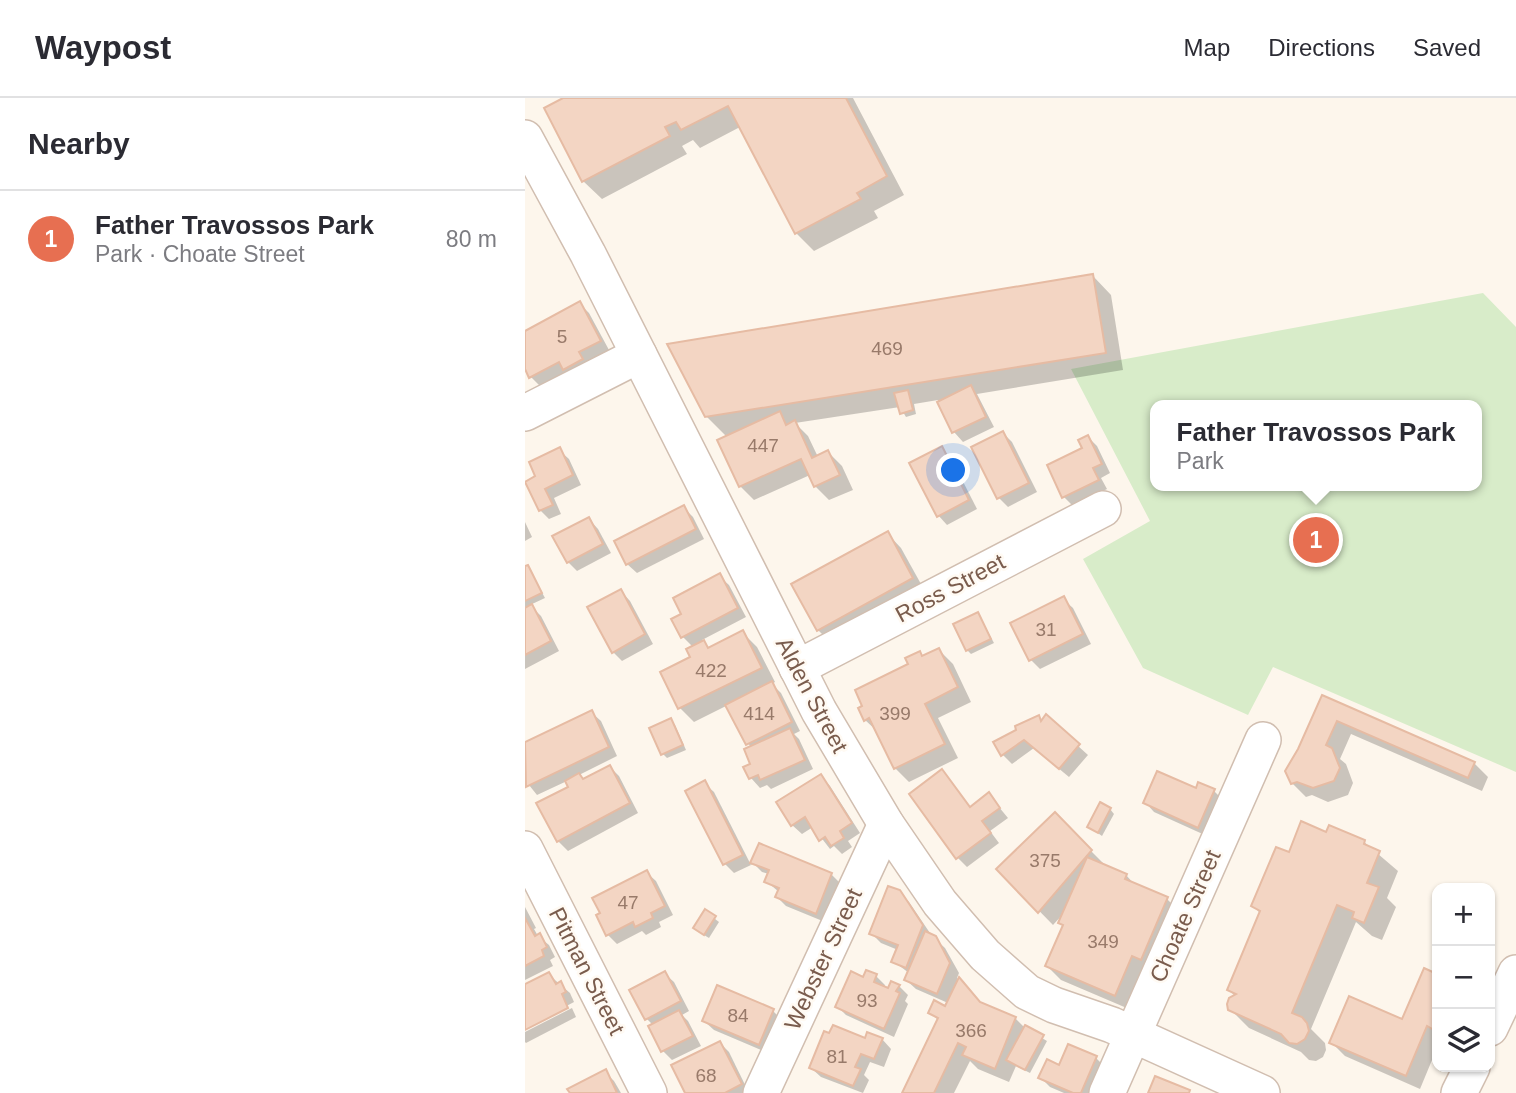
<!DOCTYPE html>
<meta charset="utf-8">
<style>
body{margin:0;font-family:Helvetica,sans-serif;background:#f7f7f7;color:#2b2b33}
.controls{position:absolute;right:21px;bottom:21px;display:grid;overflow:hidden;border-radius:14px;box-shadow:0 2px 5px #0004}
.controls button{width:63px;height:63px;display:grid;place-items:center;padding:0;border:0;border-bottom:2px solid #e1e1e2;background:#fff;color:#2b2b33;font:35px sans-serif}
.you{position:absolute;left:429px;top:373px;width:24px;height:24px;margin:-18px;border:5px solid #fff;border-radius:50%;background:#1a73e8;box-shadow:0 0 0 10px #1a73e833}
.badge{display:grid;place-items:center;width:46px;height:46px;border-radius:50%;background:#e76f51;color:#fff;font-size:23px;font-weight:700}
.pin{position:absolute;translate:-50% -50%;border:4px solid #fff;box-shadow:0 2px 7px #0006}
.popup{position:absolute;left:625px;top:302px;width:332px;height:91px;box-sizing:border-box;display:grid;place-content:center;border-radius:14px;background:#fff;filter:drop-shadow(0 2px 5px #0005);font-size:23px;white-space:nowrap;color:#7c7c81}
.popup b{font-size:26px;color:#2b2b33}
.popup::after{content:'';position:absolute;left:50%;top:100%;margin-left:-14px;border:14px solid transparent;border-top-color:#fff}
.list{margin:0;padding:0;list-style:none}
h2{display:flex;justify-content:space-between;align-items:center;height:91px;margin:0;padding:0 28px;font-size:30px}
h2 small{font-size:23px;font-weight:400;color:#7c7c81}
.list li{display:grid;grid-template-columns:46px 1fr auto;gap:21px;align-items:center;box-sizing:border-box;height:98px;padding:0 28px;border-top:2px solid #e1e1e2}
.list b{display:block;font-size:26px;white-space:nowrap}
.list p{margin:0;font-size:23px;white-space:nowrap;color:#7c7c81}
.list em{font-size:23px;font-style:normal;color:#7c7c81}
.icon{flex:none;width:38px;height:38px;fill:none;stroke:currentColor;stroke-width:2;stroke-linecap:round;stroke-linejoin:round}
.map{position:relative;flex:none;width:991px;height:995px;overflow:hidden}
header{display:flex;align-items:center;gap:42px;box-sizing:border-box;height:98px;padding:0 35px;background:#fff;border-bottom:2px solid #e1e1e2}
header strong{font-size:33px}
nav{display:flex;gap:38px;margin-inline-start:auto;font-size:24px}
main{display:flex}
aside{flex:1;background:#fff}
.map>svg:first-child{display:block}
.green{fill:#d8ecc9;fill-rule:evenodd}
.shadow{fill:#0003}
.building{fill:#f3d5c3;stroke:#e6bba3;stroke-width:2}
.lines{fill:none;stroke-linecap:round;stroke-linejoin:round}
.street-casing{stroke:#d1beb0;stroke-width:38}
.street{stroke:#fff;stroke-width:35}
.labels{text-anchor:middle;stroke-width:5;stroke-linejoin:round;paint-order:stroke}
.number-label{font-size:19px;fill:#987a6a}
.street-label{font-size:23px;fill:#7a5c4d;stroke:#fffaf3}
</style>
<header>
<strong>Waypost</strong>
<nav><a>Map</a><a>Directions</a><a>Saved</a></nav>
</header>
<main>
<aside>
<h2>Nearby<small></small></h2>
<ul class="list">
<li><span class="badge">1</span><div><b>Father Travossos Park</b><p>Park · Choate Street</p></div><em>80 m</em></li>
</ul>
</aside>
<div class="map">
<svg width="991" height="995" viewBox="0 0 991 995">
<rect width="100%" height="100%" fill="#fdf6ec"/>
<path class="green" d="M958,195l33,34v445l-243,-105 -25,48 -105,-47 -60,-109 67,-38 -79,-152zM630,307h322v81h-322z"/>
<g class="shadow">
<polygon points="42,0 328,0 379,97 349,113 353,120 289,153 271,135 215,29 175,50 168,42 157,48 162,56 77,101 58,83"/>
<polygon points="568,178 586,197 598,272 452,296 469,329 438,344 429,334 413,302 389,306 391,316 381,319 375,309 270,325 283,338 293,359 303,354 317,368 328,392 304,402 290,388 285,377 229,402 215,388 194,343 202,339 181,318"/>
<polygon points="55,206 64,215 84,252 62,264 66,271 15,288 6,279 0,268 0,235"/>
<polygon points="478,335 487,344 512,394 483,409 474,400 449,350"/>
<polygon points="563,339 572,348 585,375 576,380 582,391 548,408 539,399"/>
<polygon points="417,351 426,360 452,411 422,427 413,417"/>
<polygon points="34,352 44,361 56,387 29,400 36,416 24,421 15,412 12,378"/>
<polygon points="158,409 168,419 179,441 112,475 102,466"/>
<polygon points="64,421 73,431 86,455 52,473 43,464"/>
<polygon points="0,424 7,439 0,443"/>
<polygon points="362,435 376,450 401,495 307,546 293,532"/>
<polygon points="3,469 20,500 5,507 16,518 34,553 0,571 0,470"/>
<polygon points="194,478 204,487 221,519 177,542 185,551 218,535 232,549 250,584 247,586 256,595 275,633 269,636 274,641 288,671 246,691 242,687 235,690 226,680 221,670 228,667 226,650 203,607 169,624 155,610 168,549 157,538 159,517"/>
<polygon points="96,493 105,503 128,546 97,563 88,554"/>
<polygon points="538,501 548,510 566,546 515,571 506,562"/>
<polygon points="453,516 469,545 446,556 442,552"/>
<polygon points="414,552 428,566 446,604 413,620 433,660 384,684 370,670 353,634 340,622 394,555 399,559"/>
<polygon points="798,599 949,665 963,679 957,693 826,636 815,661 821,666 828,685 823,697 803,704 787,697 781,699 767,685 774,652"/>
<polygon points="66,614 76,623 92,658 54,677 59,682 85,669 94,678 113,715 43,753 33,743 13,706 45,689 42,683 12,697 0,682 0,646"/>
<polygon points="513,619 518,624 521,619 563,657 544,679 509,650 487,666 478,657"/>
<polygon points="146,622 150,627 161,652 142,660 138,656"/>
<polygon points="417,673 446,710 464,697 483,720 465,733 474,745 442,769 432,759"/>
<polygon points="296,678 305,688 335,735 323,743 327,749 317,756 309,748 305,751 288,729 277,736 267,727"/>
<polygon points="179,685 189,694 226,767 209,775 200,766"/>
<polygon points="671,692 689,693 698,702 682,738 629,714 620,704"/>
<polygon points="585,711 589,716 577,738 564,729"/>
<polygon points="529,716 580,767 601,777 611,788 642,801 656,815 604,911 536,882 522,868 539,828 536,825 539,815 528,827 473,771"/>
<polygon points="802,736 839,744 873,773 862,800 871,809 857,842 847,838 831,824 786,931 800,945 801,952 798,959 791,963 784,962 776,954 724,930 705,911 710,898 704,892 736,816 728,808 765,757"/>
<polygon points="235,747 306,776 316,786 300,824 261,808 252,799 254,794 241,783 244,776 237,774 229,766 226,767"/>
<polygon points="121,774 131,783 148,817 134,824 136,829 121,837 117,833 92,846 82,836"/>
<polygon points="374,794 384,804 407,838 420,850 434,875 432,880 457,907 490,920 500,930 522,943 505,975 491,968 484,984 453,971 445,963 429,995 379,995 414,923 405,914 421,910 423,905 391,891 381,882 384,875 368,863 373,852 356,845 346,835"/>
<polygon points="0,809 11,830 9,831 13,838 24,847 30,859 25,862 28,868 0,882"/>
<polygon points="181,814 194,824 184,840 174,834"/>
<polygon points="900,872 912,878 912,950 895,991 820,958 806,944 878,924"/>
<polygon points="139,875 149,884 164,913 157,917 163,923 176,948 147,962 138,953 128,927 122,921"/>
<polygon points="23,876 45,895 49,904 0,930 0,888"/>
<polygon points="351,878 360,887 359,890 364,892 374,888 383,897 380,903 383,906 369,939 321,917 312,908 339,881"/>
<polygon points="47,910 51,919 1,945 0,944 0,934"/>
<polygon points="248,913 257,922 243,955 189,932 179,923"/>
<polygon points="357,941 366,951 359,969 345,964 339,977 344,982 338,995 296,979 286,970 341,942"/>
<polygon points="195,945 204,954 224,995 162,995"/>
<polygon points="571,960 580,969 569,995 539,995 525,989 516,980 535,969"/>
<polygon points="80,974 89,983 96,995 47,995"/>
</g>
<g class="building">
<polygon points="38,0 321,0 362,78 332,95 336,101 270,136 203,8 156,32 151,24 140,29 145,38 57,84 19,10"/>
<polygon points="568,176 581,255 180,319 142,246"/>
<polygon points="55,203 76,243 54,254 58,261 38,272 34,264 4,280 0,271 0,233"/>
<polygon points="446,287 461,319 427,335 412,304"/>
<polygon points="383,292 388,312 375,316 369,295"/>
<polygon points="255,313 261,327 270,322 287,360 303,352 315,377 289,389 276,361 214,389 192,342"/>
<polygon points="478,333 504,385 472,401 446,349"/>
<polygon points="563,337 577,366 568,370 574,382 537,400 522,367 557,350 553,342"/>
<polygon points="417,348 444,402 412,419 384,365"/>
<polygon points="35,349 48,377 20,391 28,407 14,413 0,384 10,378 4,364"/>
<polygon points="159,407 171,431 101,467 89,443"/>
<polygon points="64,419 78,446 42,465 27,438"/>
<polygon points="363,433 388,480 292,533 266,486"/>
<polygon points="3,467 17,495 0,503 0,468"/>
<polygon points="195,475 213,510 156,540 146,521 156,516 148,500"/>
<polygon points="96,491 120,536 87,555 62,509"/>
<polygon points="539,498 558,536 504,563 485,525"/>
<polygon points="7,506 26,543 0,557 0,510"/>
<polygon points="453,514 466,541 441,553 428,526"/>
<polygon points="218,532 237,570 153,611 135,574 165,559 161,551 179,542 183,550"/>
<polygon points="414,550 433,589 400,606 420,646 369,671 344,620 339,623 333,610 337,608 330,592 383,566 380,560 395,553 397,558"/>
<polygon points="247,583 267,624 221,647 200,607"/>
<polygon points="797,597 950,664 943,680 812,623 801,647 807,650 815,670 809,683 788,690 772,684 766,686 760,673 773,651"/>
<polygon points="67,612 84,649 1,689 0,644"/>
<polygon points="521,616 555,646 534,671 499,642 476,658 468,644 491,632 490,628 514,617 516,623"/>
<polygon points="146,620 158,647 136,657 124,630"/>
<polygon points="265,630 280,662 235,682 233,677 224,681 218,669 225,666 219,651"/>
<polygon points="85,667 105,705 32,744 11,705 43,689 40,683 54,675 58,681"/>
<polygon points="417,671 445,709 464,694 475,710 457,723 466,735 431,761 384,696"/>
<polygon points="632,673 671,690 673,684 690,691 673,730 618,705"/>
<polygon points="296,676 327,725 315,733 319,740 306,748 300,739 294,743 280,719 266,728 251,704"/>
<polygon points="180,682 218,757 198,767 160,693"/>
<polygon points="575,704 586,710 573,735 562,729"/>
<polygon points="530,714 567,752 513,815 471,771"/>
<polygon points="776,723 801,734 804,727 840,742 839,746 855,753 842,785 854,789 839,825 827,820 829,814 812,807 767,915 777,919 782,925 784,933 780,941 772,946 764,945 756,936 703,912 702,906 704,900 711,896 702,892 735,813 726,808 751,749 764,754"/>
<polygon points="234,745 307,775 291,816 250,799 254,790 239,784 244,772 225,765"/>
<polygon points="562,759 602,776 600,781 643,799 616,862 607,858 590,898 520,868 538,827 533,825"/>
<polygon points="122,772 140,808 126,815 128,820 110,829 108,824 81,838 71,817 75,815 67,800"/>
<polygon points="363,788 375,792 398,827 381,870 366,864 373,847 344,836"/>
<polygon points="180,811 191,818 179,837 168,830"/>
<polygon points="0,820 10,838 15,835 22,849 17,852 19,858 0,868"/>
<polygon points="400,833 411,838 425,865 412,896 379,882"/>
<polygon points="899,870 912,876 912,924 909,932 902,928 881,978 804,945 824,898 877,921"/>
<polygon points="341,872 352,876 349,884 363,890 366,883 375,887 371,893 375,895 359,931 310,909 326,873 338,879"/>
<polygon points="140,873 156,903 120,922 104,892"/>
<polygon points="24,874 31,886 36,883 41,894 37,896 43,910 0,932 0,886"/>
<polygon points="434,879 455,904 491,919 470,971 437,957 441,949 433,945 409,995 377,995 413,920 403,915 409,902 420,908"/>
<polygon points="192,887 249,911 234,947 177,923"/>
<polygon points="154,912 168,938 136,954 123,928"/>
<polygon points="308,927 340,940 342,934 358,940 349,961 336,956 330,969 336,971 328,988 284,970 299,933 304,935"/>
<polygon points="500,927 519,937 500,972 481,962"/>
<polygon points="195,943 217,986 200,995 160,995 146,967"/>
<polygon points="543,946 572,958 556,995 548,995 513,980 522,961 534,967"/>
<polygon points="81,971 92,995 45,995 42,991"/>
<polygon points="630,978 665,992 664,995 623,995"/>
</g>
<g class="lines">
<defs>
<g id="street">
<polyline points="0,40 63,156 294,613 361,726 415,805 460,857 502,894 529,907 587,927 737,995"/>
<polyline points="0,315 114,257"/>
<polyline points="272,570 578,411"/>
<polyline points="0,751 124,995"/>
<polyline points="965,930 991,875"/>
<polyline points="236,995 361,726"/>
<polyline points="582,995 738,642"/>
<polyline points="934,995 947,969"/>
</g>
</defs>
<use href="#street" class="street-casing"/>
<use href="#street" class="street"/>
</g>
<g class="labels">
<g class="number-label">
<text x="37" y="245">5</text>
<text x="362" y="257">469</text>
<text x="238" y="354">447</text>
<text x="521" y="538">31</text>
<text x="186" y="579">422</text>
<text x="234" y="622">414</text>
<text x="370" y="622">399</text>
<text x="520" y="769">375</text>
<text x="103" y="811">47</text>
<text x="578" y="850">349</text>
<text x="342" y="909">93</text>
<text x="213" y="924">84</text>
<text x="446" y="939">366</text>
<text x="312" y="965">81</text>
<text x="181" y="984">68</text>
</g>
<g class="street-label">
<text transform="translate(425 490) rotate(-28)" y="8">Ross Street</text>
<text transform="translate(287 597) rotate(62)" y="8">Alden Street</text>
<text transform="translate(660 818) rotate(-66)" y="8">Choate Street</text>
<text transform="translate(298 861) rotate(-65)" y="8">Webster Street</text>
<text transform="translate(62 873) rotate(63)" y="8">Pitman Street</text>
</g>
</g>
</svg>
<div class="controls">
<button>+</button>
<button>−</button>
<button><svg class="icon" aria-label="layers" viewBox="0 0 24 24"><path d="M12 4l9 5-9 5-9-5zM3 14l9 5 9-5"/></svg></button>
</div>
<div class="you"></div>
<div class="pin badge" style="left:791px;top:442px">1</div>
<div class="popup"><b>Father Travossos Park</b>Park</div>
</div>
</main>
